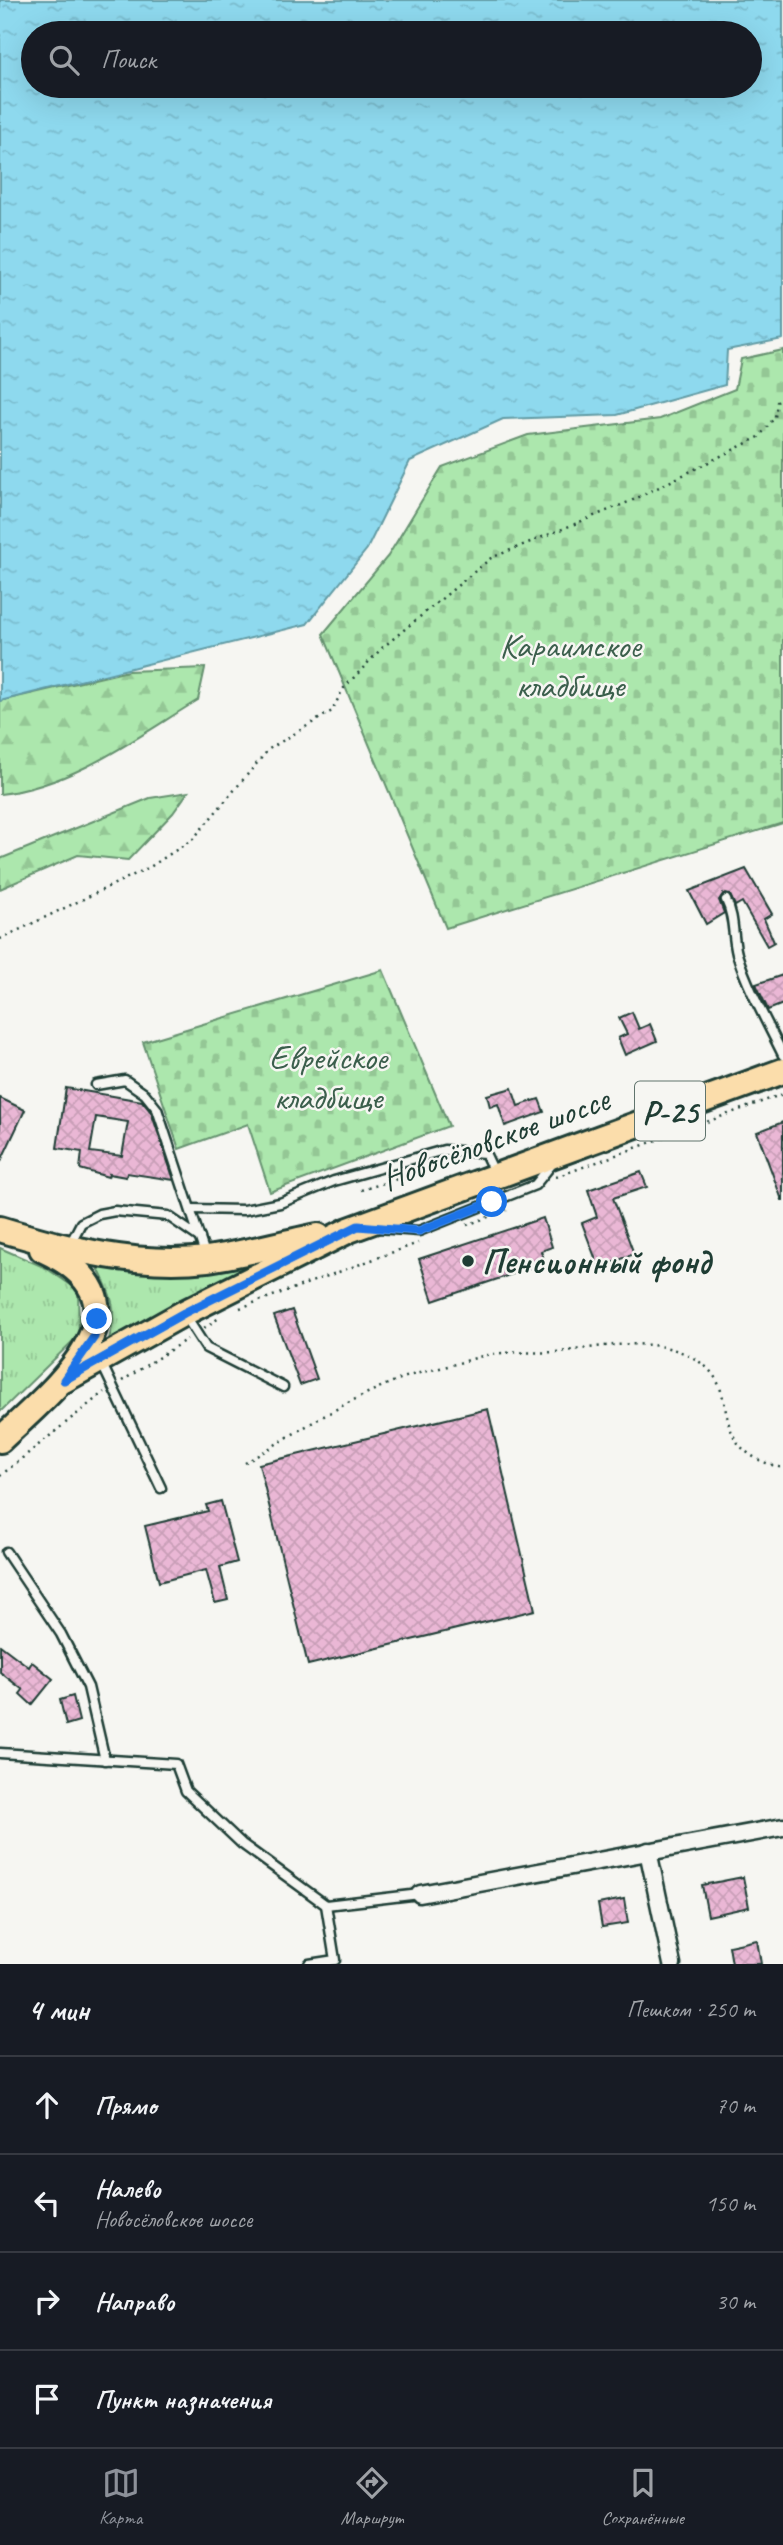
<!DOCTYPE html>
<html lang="ru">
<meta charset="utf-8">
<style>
body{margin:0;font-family:Caveat,sans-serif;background:#242831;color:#f1f3f6}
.stop{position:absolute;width:21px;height:21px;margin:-16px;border:5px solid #1a73e8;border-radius:50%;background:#fff}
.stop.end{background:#1a73e8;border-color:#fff;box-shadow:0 2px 7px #0008}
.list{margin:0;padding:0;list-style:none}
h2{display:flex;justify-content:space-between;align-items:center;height:91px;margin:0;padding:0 28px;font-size:30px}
h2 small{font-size:23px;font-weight:400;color:#9ea1a6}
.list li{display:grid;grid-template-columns:46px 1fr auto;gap:21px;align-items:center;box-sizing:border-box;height:98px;padding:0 28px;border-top:2px solid #363941}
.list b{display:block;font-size:26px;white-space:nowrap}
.list p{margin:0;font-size:23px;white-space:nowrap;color:#9ea1a6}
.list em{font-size:23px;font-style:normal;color:#9ea1a6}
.icon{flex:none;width:38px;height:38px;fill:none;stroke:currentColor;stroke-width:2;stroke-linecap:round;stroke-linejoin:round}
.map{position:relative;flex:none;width:783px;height:1964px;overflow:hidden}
.search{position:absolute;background:#171b24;box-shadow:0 7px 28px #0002;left:21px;right:21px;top:21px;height:77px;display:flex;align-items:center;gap:18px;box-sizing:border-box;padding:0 24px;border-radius:38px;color:#9ea1a6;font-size:26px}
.sheet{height:483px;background:#171b24}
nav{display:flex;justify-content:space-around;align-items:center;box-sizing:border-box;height:98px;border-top:2px solid #363941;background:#171b24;font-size:19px;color:#9ea1a6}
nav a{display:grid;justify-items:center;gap:4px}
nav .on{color:#8c9099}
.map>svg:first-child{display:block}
.grass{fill:url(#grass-tufts);stroke:#669270;stroke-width:2}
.forest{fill:url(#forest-firs);stroke:#669270;stroke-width:2}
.cemetery{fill:url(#cemetery-stones);stroke:#669270;stroke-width:2}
.water{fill:url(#water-ripples);stroke:#629ba4;stroke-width:2;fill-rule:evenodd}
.building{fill:url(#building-cross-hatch);stroke:#1f3d34;stroke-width:2;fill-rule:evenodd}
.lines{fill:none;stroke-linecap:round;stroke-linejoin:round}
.service-casing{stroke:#1f3d34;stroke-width:13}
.minor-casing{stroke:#1f3d34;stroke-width:21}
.primary-casing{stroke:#1f3d34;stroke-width:30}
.path{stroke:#1f3d34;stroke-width:2.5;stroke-dasharray:2 5;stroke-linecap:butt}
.service{stroke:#f6f6f2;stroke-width:8}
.minor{stroke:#f6f6f2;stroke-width:16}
.primary{stroke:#fbddab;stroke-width:24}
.route{stroke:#1a73e8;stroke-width:9}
.poi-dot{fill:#1f3d34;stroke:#f6f6f2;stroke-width:2.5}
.labels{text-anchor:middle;stroke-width:5;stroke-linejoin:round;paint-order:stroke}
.shield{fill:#f6f6f2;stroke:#60746d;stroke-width:2}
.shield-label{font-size:33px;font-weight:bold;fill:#1f3d34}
.park-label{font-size:35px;fill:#3b5f4c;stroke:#f6f6f2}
.street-label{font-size:35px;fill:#1f3d34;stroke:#f6f6f2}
.poi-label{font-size:35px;font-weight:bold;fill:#1f3d34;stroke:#f6f6f2;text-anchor:start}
</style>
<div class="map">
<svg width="783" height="1964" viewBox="0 0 783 1964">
<defs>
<pattern id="grass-tufts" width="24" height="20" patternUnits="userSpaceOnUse" patternTransform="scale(1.75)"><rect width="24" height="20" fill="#ace7ad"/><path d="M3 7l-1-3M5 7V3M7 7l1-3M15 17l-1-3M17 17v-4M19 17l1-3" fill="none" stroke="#94c795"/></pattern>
<pattern id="forest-firs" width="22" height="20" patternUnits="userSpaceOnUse" patternTransform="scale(1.75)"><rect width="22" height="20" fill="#ace7ad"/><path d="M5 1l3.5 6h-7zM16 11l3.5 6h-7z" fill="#94c795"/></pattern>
<pattern id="cemetery-stones" width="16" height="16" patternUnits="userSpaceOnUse" patternTransform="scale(1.75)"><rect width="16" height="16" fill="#ace7ad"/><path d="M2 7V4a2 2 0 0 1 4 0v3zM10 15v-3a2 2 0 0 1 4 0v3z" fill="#94c795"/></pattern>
<pattern id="water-ripples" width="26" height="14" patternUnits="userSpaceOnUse" patternTransform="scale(1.75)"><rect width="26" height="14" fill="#8ed9ee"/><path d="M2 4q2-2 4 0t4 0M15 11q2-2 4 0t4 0" fill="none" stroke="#7abbcd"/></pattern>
<pattern id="building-cross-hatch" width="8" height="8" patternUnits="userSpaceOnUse" patternTransform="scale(1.75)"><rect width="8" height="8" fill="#eab7d5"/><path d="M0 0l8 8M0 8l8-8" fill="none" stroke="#c89eb7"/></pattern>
</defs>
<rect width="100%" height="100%" fill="#f6f6f2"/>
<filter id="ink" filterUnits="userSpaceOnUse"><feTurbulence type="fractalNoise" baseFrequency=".0143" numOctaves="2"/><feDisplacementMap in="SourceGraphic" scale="14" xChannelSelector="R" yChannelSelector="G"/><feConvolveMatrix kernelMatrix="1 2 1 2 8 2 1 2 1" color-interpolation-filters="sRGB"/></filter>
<g filter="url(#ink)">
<g class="grass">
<polygon points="0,1248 46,1268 78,1290 79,1335 0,1412"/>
<path d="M245,1267l-136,72c9,-31 3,-42 -11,-71z"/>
</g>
<g class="forest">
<path d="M205,668l-7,32c-61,37 -125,86 -198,94v-93l128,-30z"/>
<polygon points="188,792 173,813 128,860 78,855 0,889 0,859 150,798"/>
</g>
<g class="cemetery">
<polygon points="783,350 783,823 446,928 323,634 388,556 442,467 528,435 660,419 735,389 741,359"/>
<polygon points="383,970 449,1126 270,1192 248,1124 179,1149 143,1042"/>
</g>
<path class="water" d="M0,0h783v339l-56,11 -2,35 -108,30 -114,4 -93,42 -43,88 -60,75 -307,77zM33,33h717v53h-717z"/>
<g class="building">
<polygon points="746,869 772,914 764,919 774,942 767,946 742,902 735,906 730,895 723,894 719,900 724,913 706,924 689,891"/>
<polygon points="783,975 783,1004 768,1010 756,984"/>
<polygon points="632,1012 639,1029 650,1024 657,1041 625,1055 618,1038 627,1034 619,1018"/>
<path d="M66,1088l76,13 9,11 23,68 -47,-7 -1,4 -17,-3 -1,3 -28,-8 2,-17 -25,-4zM96,1117l32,5 -6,34 -32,-4z"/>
<polygon points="512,1088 518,1106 539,1099 544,1112 505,1126 498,1104 490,1107 487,1095"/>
<polygon points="0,1098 25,1110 0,1163"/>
<polygon points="783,1122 783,1200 782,1200 757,1132"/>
<polygon points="641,1172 647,1187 613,1198 634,1254 599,1268 582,1223 597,1217 588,1190"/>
<polygon points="543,1218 552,1247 541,1251 545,1263 433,1301 419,1259"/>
<polygon points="292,1310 317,1379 300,1385 274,1316"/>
<polygon points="488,1409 535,1610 308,1665 259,1464"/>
<polygon points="221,1501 237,1562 220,1567 228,1600 215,1603 206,1570 159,1582 145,1526 208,1511 206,1505"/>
<polygon points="0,1645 29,1667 32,1662 53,1679 32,1705 20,1694 23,1690 0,1672"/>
<polygon points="73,1696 79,1721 66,1725 60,1700"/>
<polygon points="743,1877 749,1907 708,1916 702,1885"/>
<polygon points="624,1899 628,1923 602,1927 598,1904"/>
<polygon points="757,1940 761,1964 732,1964 729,1946"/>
</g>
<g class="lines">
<defs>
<g id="service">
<path d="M726,900c9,18 6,35 11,54 11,35 30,68 46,101"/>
<polyline points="96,1085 125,1080 145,1094 157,1109 206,1257"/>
<polyline points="191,1209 244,1210 280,1203 334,1181 444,1150 485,1153 494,1172"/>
<polyline points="378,1228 419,1231 535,1185 552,1164"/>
<polyline points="69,1246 81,1223 99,1214 115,1211 168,1216 200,1238"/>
<polyline points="186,1317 206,1348 283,1387"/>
<polyline points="101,1362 161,1488"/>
<polyline points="6,1552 61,1634 88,1687 105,1760"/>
<polyline points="0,1753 176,1764 186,1791 242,1844 326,1905 420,1894"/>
<polyline points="309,1964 335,1960 326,1905"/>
</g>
<g id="minor">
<polyline points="648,1851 672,1964"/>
<polyline points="420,1894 783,1827"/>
</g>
<g id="primary">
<path d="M0,1229c66,20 137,38 207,30 37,-5 74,-16 111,-23"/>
<polyline points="64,1380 184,1313 349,1230 783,1071"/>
<path d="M0,1440c55,-52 162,-136 42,-191"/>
</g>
</defs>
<use href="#service" class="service-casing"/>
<use href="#minor" class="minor-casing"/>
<use href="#primary" class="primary-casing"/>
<g class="path">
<polyline points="0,939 150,867 193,839 269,749 332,711 343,689 382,648 491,558 631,501 759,437 775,417 777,402 783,398"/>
<polyline points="556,1177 783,1094"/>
<polyline points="361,1190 450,1163"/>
<polyline points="467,1225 507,1210"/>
<polyline points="240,1308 418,1243"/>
<polyline points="204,1328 219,1318"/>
<polyline points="122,1381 187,1339"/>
<path d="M245,1463c50,-30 101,-63 155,-84 16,-6 34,-9 51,-14 13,-3 28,-9 41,-11 25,-3 50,0 75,-3 43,-6 96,-16 134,12 43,30 1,86 82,105"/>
<polyline points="0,1476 104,1392"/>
</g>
<use href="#service" class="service"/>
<use href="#minor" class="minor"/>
<use href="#primary" class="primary"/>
</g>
</g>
<g class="lines" filter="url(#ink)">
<polyline class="route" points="97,1319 94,1337 64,1380 184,1313 358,1226 419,1231 492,1202"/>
</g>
<circle class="poi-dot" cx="468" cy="1261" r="7"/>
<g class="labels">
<rect class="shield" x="635" y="1081.5" width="70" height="59" rx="5"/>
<g class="shield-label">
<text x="670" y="1123">Р-25</text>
</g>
<g class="park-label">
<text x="570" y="657">Караимское<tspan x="570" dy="40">кладбище</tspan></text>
<text x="328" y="1069">Еврейское<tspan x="328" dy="40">кладбище</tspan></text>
</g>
<g class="street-label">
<text transform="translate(495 1138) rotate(-20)" y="12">Новосёловское шоссе</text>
</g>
<g class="poi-label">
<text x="482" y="1273">Пенсионный фонд</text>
</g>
</g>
</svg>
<div class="stop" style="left:492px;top:1202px"></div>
<div class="stop end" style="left:97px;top:1319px"></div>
<div class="search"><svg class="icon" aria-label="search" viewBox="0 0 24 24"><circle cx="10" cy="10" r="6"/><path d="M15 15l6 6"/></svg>Поиск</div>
</div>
<section class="sheet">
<h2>4 мин<small>Пешком · 250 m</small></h2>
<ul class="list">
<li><svg class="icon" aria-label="ahead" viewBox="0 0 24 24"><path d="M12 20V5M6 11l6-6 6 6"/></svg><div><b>Прямо</b></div><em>70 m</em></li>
<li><svg class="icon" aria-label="left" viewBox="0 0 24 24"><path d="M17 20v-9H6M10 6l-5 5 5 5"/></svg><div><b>Налево</b><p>Новосёловское шоссе</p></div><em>150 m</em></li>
<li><svg class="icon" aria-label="right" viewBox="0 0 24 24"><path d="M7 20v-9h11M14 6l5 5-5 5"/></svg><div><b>Направо</b></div><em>30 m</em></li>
<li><svg class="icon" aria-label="arrive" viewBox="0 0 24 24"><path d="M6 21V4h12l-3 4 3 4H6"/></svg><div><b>Пункт назначения</b></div></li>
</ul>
</section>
<nav>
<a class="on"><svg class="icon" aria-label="map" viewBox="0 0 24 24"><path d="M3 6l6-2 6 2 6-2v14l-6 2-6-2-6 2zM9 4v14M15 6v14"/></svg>Карта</a>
<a><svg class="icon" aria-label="directions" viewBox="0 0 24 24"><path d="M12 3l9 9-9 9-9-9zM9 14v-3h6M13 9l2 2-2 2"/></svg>Маршрут</a>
<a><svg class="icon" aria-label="saved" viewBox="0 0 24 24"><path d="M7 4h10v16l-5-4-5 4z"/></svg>Сохранённые</a>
</nav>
